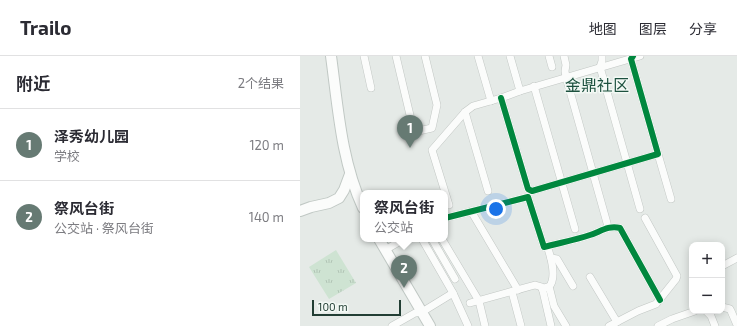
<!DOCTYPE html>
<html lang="zh">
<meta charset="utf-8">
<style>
body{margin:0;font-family:"Exo 2","Noto Sans SC",sans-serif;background:#f7f7f7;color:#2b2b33}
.controls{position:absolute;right:12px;bottom:12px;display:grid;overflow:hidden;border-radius:8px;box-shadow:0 2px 10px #0003}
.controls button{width:36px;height:36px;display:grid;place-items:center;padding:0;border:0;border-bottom:1px solid #e1e1e2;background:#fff;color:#2b2b33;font:20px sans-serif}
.scale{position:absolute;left:12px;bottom:10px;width:89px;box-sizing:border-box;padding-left:4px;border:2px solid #223e34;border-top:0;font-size:11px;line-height:14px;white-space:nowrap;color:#223e34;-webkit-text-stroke:3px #f3f9f5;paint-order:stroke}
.you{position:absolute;left:196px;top:153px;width:14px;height:14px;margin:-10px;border:3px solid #fff;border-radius:50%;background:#1a73e8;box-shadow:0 0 0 6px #1a73e833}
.badge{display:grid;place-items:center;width:26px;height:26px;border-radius:50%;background:#667a73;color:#fff;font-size:13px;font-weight:700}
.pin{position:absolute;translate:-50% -33px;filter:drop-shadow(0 1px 2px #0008)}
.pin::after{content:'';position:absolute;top:21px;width:14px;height:12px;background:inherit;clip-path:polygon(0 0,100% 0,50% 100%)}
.popup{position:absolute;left:60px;top:134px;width:88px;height:52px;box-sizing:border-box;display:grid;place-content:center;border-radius:8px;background:#fff;filter:drop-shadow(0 1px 3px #0005);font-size:13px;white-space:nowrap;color:#7c7c81}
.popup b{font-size:15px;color:#2b2b33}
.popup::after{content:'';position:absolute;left:50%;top:100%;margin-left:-8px;border:8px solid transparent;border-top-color:#fff}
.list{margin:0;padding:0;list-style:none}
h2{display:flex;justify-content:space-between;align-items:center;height:52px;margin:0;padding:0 16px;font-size:17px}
h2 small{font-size:13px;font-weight:400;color:#7c7c81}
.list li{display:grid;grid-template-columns:26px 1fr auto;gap:12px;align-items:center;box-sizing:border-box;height:72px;padding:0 16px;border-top:1px solid #e1e1e2}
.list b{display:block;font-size:15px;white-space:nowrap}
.list p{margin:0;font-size:13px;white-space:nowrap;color:#7c7c81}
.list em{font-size:13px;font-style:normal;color:#7c7c81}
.map{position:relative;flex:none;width:437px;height:270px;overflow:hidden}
header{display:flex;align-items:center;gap:24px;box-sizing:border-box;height:56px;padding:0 20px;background:#fff;border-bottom:1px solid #e1e1e2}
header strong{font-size:19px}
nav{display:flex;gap:22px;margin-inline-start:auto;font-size:14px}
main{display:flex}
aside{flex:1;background:#fff}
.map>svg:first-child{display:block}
.grass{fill:url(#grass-tufts)}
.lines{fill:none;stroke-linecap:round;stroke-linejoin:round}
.street-casing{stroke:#c2c7c4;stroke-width:8}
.secondary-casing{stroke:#c0c8c4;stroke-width:12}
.street{stroke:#fbfcfb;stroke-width:7}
.secondary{stroke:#fbfcfb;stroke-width:10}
.cycleway-casing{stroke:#f3f9f5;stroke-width:8}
.cycleway{stroke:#00873e;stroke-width:6}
.labels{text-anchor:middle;stroke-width:3;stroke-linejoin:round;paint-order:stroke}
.quarter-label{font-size:16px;fill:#1d513f;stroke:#f3f9f5}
</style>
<header>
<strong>Trailo</strong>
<nav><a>地图</a><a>图层</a><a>分享</a></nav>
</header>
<main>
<aside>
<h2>附近<small>2个结果</small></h2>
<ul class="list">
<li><span class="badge">1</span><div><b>泽秀幼儿园</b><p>学校</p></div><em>120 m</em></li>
<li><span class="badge">2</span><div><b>祭风台街</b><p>公交站 · 祭风台街</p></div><em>140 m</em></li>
</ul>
</aside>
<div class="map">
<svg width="437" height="270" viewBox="0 0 437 270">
<defs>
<pattern id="grass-tufts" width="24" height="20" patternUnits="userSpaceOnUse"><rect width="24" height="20" fill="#cee3d2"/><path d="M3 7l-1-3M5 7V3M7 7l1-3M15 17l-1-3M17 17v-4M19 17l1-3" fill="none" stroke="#b1c4b5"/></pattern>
</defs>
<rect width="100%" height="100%" fill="#e5eae7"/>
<polygon class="grass" points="36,194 56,227 29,243 9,211"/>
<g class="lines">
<defs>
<g id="street">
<polyline points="64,0 71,32"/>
<polyline points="96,0 114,76 132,72 137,49 125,0"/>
<polyline points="178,0 191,45"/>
<polyline points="210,0 220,35 340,0"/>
<polyline points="249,0 252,11"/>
<polyline points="264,0 266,9 265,15 266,21 307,167"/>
<polyline points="302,0 302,5 300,11 340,153"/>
<polyline points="234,30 275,173"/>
<polyline points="201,42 228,133 232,135 358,98 331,3 333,0"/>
<polyline points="165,56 188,135"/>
<polyline points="358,98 371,143"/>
<polyline points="149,149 132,94 165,56 173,50 201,42 220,35"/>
<polyline points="171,155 218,234"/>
<path d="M145,162l83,-21 16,50c15,-4 31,-7 46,-12 10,-3 18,-10 30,-7l40,72"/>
<polyline points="122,183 153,237"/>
<polyline points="132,183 155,223"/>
<polyline points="142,183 179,245 185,270"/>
<path d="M247,190c4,11 10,32 2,41"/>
<polyline points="85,194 104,183"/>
<polyline points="251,202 257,203 273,230"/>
<polyline points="424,209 437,202"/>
<polyline points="290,221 317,266"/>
<polyline points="242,233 247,231 249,231 250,234 254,250 266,270"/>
<polyline points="212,236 221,270"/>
<polyline points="170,247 235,229 242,231 251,270"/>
<polyline points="422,251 430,253 431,255 437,269"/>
<polyline points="406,255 411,260 415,270"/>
<polyline points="92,270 115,257 122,256 153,237 168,270"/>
<polyline points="309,270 338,255 356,248 376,223 377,220 345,162"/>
<polyline points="358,270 372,263 395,255"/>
</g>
<g id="secondary">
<path d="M31,0c7,51 10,104 32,152"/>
<polyline points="0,155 11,151 29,147 39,142 44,134 50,118"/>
<polyline points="79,183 130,270"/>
</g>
</defs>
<use href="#street" class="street-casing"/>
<use href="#secondary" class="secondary-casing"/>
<use href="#street" class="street"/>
<use href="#secondary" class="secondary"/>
<defs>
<g id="cycleway">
<polyline points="201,42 228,133 232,135 358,98 331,3 333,0"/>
<path d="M145,162l83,-21 16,50c15,-4 31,-7 46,-12 10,-3 18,-10 30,-7l40,72"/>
</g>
</defs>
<use href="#cycleway" class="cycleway-casing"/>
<use href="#cycleway" class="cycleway"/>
</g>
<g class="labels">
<g class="quarter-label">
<text x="297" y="35">金鼎社区</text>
</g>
</g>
</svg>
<div class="controls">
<button>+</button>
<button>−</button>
</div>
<div class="scale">100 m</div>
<div class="you"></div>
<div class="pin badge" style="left:110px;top:92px">1</div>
<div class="pin badge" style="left:104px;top:232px">2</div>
<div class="popup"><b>祭风台街</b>公交站</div>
</div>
</main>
